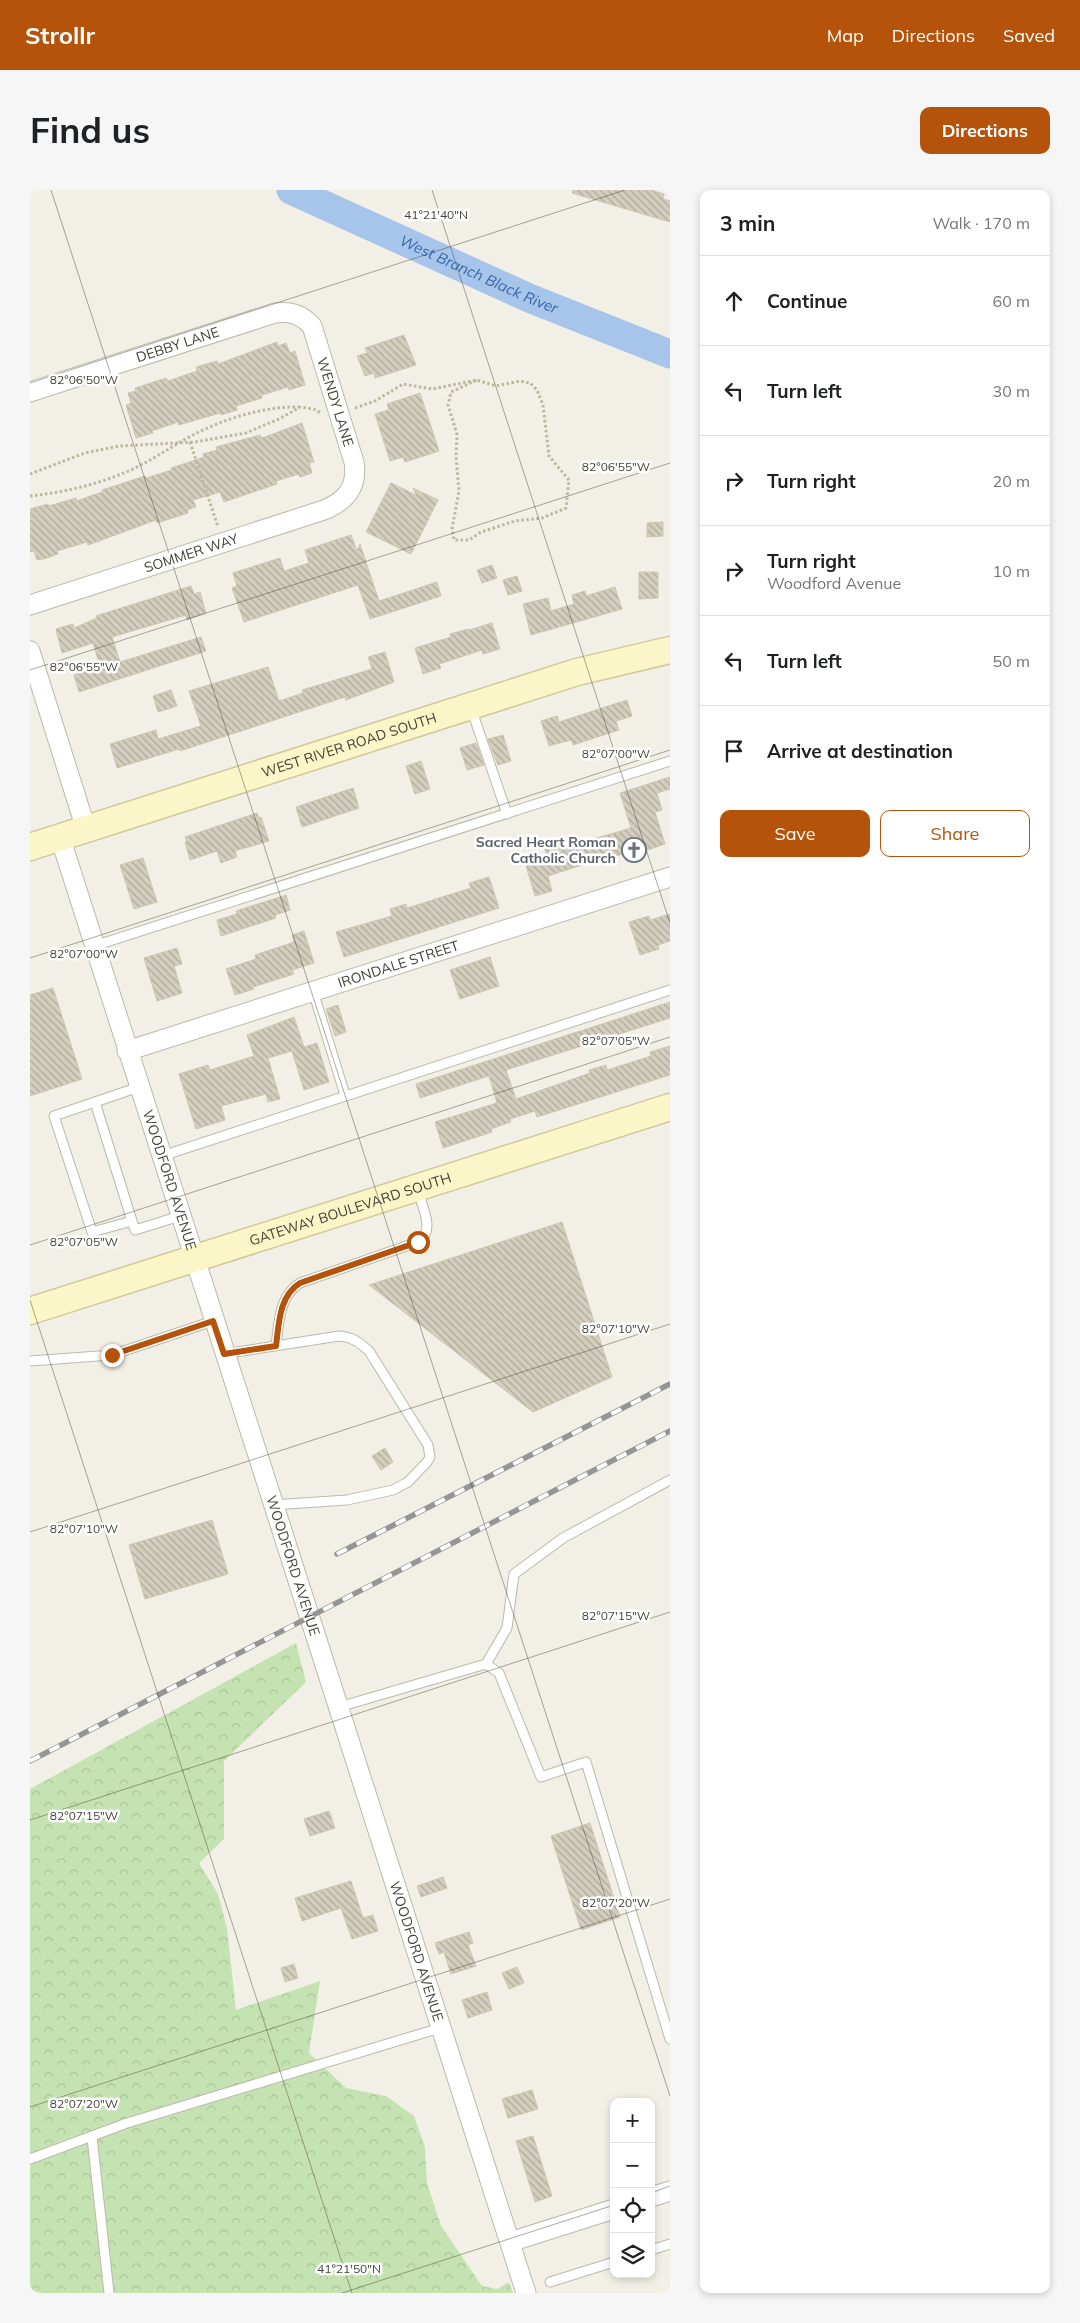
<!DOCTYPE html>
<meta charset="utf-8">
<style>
body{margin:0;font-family:Mulish,sans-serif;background:#f6f6f6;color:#202124}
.controls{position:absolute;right:15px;bottom:15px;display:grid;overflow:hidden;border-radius:10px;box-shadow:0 2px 8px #0003}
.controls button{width:45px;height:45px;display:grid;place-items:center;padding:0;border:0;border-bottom:1px solid #e0e0e0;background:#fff;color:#202124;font:25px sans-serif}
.stop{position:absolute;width:15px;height:15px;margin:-11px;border:4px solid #b45309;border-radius:50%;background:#fff}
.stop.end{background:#b45309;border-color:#fff;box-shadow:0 1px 5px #0008}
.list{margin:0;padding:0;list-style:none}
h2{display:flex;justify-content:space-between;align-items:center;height:65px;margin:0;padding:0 20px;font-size:21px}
h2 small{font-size:16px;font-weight:400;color:#757577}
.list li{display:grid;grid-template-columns:32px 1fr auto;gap:15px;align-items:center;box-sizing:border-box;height:90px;padding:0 20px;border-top:1px solid #e0e0e0}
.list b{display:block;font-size:19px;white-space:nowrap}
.list p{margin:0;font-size:16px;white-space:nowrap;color:#757577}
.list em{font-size:16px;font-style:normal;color:#757577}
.actions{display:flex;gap:10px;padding:15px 20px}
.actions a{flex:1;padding:11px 0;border:1px solid #b45309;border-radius:10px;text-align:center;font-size:18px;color:#b45309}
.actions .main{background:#b45309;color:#fff}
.icon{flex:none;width:28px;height:28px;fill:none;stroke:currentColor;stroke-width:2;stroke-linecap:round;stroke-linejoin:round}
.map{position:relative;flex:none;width:640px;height:2103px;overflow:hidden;border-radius:10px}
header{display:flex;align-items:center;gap:30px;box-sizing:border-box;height:70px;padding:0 25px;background:#b45309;color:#fff}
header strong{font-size:24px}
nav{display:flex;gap:28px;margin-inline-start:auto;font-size:18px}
.intro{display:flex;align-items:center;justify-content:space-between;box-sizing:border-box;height:120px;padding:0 30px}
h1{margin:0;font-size:35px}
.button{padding:12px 22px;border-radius:10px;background:#b45309;color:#fff;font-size:18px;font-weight:700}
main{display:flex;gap:30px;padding:0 30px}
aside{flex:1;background:#fff;border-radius:10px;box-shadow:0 2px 8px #0003}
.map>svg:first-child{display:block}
.forest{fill:url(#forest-crowns)}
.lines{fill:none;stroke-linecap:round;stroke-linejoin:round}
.river{stroke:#a7c4ea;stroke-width:29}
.building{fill:url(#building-back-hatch);stroke:#cdc6b0}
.lane-casing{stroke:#bcb9aa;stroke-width:11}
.street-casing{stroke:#bcb9aa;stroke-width:21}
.secondary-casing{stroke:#cec999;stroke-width:29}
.path{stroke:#bdb79c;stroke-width:3;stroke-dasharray:2.5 2.5;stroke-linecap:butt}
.lane{stroke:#fff;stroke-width:9}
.street{stroke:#fff;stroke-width:19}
.secondary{stroke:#faf6c8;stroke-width:26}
.rail-casing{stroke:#959595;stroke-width:5.5}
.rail{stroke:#fff;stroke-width:4;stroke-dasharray:11;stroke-linecap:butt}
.route{stroke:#b45309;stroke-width:6}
.ticks{fill:none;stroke:#444136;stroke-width:1;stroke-opacity:0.45}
.labels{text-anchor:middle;stroke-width:5;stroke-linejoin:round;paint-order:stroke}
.street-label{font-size:14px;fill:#444136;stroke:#fff}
.worship-label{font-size:14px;font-weight:bold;fill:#5b616d;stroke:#fff;text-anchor:end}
.water-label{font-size:15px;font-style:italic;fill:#3766a8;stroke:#fff}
.ticks-label{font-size:12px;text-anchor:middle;fill:#444136;stroke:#fff;stroke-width:5;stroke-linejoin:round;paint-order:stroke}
</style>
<header>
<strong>Strollr</strong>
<nav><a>Map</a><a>Directions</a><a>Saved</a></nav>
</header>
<div class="intro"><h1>Find us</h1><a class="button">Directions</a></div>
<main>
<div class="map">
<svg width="640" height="2103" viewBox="0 0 640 2103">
<defs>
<pattern id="forest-crowns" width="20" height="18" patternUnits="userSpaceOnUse" patternTransform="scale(1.25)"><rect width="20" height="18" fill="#c5e3b2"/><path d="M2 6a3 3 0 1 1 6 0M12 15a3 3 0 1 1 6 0" fill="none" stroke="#aac49a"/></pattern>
<pattern id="building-back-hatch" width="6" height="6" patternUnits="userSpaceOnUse" patternTransform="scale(1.25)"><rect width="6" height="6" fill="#d3cebd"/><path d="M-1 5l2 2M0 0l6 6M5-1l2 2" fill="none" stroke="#ada99a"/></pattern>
</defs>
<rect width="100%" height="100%" fill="#f2f0e6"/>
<polygon class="forest" points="266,1453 276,1492 194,1571 194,1649 169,1673 188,1704 197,1738 206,1820 290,1791 279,1863 316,1898 356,1906 384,1926 395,1957 397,1993 411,2036 452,2096 467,2099 479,2092 483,2103 0,2103 0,1599"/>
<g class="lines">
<path class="river" id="s1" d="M261,0l238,108 141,56"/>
</g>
<g class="building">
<polygon points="543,0 621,0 634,4 633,9 640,11 640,32 542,3"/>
<polygon points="374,145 386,175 345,188 344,183 335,186 327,166 337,163 335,158"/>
<polygon points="247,152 248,156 256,153 260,163 265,161 275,195 259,200 258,197 232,205 232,208 206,216 207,220 191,225 190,223 149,235 148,232 122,241 123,243 106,248 96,215 101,213 98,203 106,201 105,198 136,188 138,191 167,181 166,177 187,171 188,174"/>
<polygon points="390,203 409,261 375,272 373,267 360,271 345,224 359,220 357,214"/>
<polygon points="272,233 284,272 279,273 282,283 270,287 269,284 246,291 247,294 194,312 190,302 163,310 166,317 157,320 158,323 127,333 126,330 58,355 57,352 27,361 28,364 17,368 7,370 4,361 0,362 0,319 18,314 19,316 46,308 47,311 60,306 73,302 72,300 115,286 116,288 142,280 141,278 174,267 173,264 187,260 186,257 230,245 232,248"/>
<polygon points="361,293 386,305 383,298 408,310 381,364 336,342"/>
<polygon points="633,332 633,346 617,347 617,333"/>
<polygon points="321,345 327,361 330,354 349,411 407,392 411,406 340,429 328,395 214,432 202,398 207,396 203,383 250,368 254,381 279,373 275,360"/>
<polygon points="462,375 467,388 452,393 447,380"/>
<polygon points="609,382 628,382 628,408 609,409"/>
<polygon points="487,386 492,401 478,405 473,390"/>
<polygon points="161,396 164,404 170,402 176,423 157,430 156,425 82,447 90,472 171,447 176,461 49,502 44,485 70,476 63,453 32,463 26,439 43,434 44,438 67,428 66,426"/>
<polygon points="585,397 592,419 501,445 493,414 518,408 521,421 544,414 542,405 555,401 556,406"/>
<polygon points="462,433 470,459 453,464 452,460 409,474 411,478 393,484 385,458 421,447 420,444 438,439 439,440"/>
<polygon points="355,462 364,492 316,510 315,507 150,561 149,559 87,578 80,554 126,540 128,549 171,536 159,501 238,477 249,511 273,503 272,500 342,479 338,467"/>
<polygon points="141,500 147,516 128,522 123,506"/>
<polygon points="597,510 602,526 586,531 589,540 543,555 541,550 519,556 511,531 527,526 529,532"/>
<polygon points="473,545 481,571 468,575 458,549"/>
<polygon points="446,553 454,575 437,580 430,558"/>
<polygon points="391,571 400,599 385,604 376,576"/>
<polygon points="640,587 640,599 627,603 632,620 625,622 635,654 609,663 608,660 555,674 518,686 522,701 505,706 496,676 518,669 513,654 534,648 536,657 601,638 590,603"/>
<polygon points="323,598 329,618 272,637 266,617"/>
<polygon points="227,623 229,628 231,627 239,651 205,661 207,667 191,673 187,661 160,670 155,652 157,651 155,647"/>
<polygon points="113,668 127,712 104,719 90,675"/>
<polygon points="459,687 469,718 314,767 306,742 362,726 360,719 376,714 377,718 441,698 439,693"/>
<polygon points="256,705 260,720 245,725 246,728 191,746 187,730 207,724 206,721"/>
<polygon points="640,724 640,751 628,755 629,759 610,765 599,732 619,726 620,730"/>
<polygon points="274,741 284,773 262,780 264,784 223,797 224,799 205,805 196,779 226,769 225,765 264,752 262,745"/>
<polygon points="147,758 152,774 144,776 152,803 127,811 114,768"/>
<polygon points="460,767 469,796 430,809 420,780"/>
<polygon points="23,798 52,889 0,906 0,805"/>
<polygon points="640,812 640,828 476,880 486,909 560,883 559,880 576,875 577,880 621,866 620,862 640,856 640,885 507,927 505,921 480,929 481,932 461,939 462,942 413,958 405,932 467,913 459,886 390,908 386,894"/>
<polygon points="308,815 316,842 305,846 296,819"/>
<polygon points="264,827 274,857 287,853 299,892 274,900 262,861 238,868 250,909 238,912 236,904 191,916 195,930 166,939 149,884 178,875 180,880 224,866 217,845"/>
<polygon points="532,1032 582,1187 503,1222 339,1095"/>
<polygon points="355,1258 363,1272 351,1280 342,1266"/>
<polygon points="182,1330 198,1384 115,1409 99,1355"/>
<polygon points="299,1621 305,1638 280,1646 274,1629"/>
<polygon points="560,1633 590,1727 551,1740 521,1646"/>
<polygon points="413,1687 417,1698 391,1707 387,1696"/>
<polygon points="321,1691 333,1728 343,1725 348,1741 322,1749 311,1718 272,1731 265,1708"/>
<polygon points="439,1742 443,1753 438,1755 446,1776 421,1784 414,1762 409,1764 405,1753"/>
<polygon points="264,1774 268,1788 255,1792 251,1778"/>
<polygon points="487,1777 494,1793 479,1799 472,1783"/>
<polygon points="457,1802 462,1820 438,1828 432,1810"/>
<polygon points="502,1900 508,1919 478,1928 472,1909"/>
<polygon points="503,1946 522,2006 505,2012 486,1951"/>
</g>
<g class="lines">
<defs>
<g id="lane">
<polyline points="441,518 477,624"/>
<polyline points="64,756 640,571"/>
<polyline points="283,801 315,905"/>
<polyline points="109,897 24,926 62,1042 102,1031 105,1040 150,1026"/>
<polyline points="65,912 102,1031"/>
<polyline points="132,966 640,800"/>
<path d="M246,1156c3,-24 3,-50 24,-63l118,-41c18,-11 4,-35 0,-51"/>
<path d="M194,1164l115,-18c13,1 20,6 30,15l59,94 2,12 -3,5 -19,20 -15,8 -46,10 -74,5"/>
<polyline points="0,1171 82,1165 183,1131"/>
<polyline points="456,1474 469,1483 511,1587 556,1572 640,1849"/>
<polyline points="309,1517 456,1474 477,1438 484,1384 533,1348 640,1290"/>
<polyline points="62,1947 79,2103"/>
<polyline points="0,1969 97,1933 410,1838"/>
<polyline points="621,2060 640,2054"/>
<polyline points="520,2092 584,2072"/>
</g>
<g id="street">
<path id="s2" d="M0,202l245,-79c15,-2 26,1 37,13l42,136c4,25 -8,39 -30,48l-294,95"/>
<polyline points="0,461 56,639"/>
<path id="s3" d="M30,647l466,1456"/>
<path id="s4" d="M97,861l543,-174"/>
<polyline points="621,2007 640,2001"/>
<polyline points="480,2052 584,2019"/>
</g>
<g id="secondary">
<path id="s5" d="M0,657l547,-175 93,-22"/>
<path id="s6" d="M0,1121l640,-204"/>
</g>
</defs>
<use href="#lane" class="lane-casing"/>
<use href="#street" class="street-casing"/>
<use href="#secondary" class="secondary-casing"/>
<g class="path">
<polyline points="325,218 345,211 373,194 402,199 447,190 466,196 490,191 500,193 507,200 513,215 519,266 539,290 536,318 512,328 485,331 451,342 439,350 424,350 422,339 429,301 426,267 427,244 418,215 421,202 447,190"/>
<polyline points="160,252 188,337"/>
<polyline points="0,284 55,263 89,256 165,252 216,243 251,228 270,217 284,219 291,223"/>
<path d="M0,306c36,-4 70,-12 103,-27 21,-10 39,-23 60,-34 30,-16 72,-29 106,-28"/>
</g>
<use href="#lane" class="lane"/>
<use href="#street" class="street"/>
<use href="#secondary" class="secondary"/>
<defs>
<g id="rail">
<polyline points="307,1364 640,1194"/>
<polyline points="0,1571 640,1241"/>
</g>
</defs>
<use href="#rail" class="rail-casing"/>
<use href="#rail" class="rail"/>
</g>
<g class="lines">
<path class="route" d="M82,1165l101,-34 11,33 52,-8c3,-23 3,-50 24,-63l118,-41"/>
</g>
<path class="ticks" d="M21,0l619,1906M402,0l238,733M0,193l595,-193M0,480l640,-207M0,768l640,-208M0,1055l640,-208M0,1110l322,993M0,1342l640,-208M0,1630l640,-208M0,1917l640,-208M621,2003l19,-7M312,2103l272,-88"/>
<defs>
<symbol id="church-ring" viewBox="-11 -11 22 22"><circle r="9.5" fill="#fff" stroke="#6b7280" stroke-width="1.5"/><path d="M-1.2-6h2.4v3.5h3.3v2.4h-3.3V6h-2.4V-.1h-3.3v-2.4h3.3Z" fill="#6b7280"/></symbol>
</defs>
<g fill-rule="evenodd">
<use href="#church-ring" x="590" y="646" width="28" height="28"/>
</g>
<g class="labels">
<g class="street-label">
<text dy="5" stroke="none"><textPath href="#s2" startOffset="155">DEBBY LANE</textPath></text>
<text dy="5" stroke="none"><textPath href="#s2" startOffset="378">WENDY LANE</textPath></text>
<text transform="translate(161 363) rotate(-18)" y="5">SOMMER WAY</text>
<text dy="5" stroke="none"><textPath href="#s5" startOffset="335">WEST RIVER ROAD SOUTH</textPath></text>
<text dy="5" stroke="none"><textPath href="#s4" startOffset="285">IRONDALE STREET</textPath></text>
<text dy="5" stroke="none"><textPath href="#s3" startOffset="360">WOODFORD AVENUE</textPath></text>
<text dy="5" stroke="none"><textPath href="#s6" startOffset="336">GATEWAY BOULEVARD SOUTH</textPath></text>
<text dy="5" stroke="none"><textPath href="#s3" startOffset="765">WOODFORD AVENUE</textPath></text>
<text dy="5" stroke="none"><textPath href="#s3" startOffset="1170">WOODFORD AVENUE</textPath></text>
</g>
<g class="worship-label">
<text x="586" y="657">Sacred Heart Roman<tspan x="586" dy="16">Catholic Church</tspan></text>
</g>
<g class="water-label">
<text dy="5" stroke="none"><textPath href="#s1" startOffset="206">West Branch Black River</textPath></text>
</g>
</g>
<g class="ticks-label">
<text x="406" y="29">41°21'40"N</text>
<text x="54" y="194">82°06'50"W</text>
<text x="586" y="281">82°06'55"W</text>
<text x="54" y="481">82°06'55"W</text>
<text x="586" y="568">82°07'00"W</text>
<text x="54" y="768">82°07'00"W</text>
<text x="586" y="855">82°07'05"W</text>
<text x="54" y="1056">82°07'05"W</text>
<text x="586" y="1143">82°07'10"W</text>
<text x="54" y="1343">82°07'10"W</text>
<text x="586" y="1430">82°07'15"W</text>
<text x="54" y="1630">82°07'15"W</text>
<text x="586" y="1717">82°07'20"W</text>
<text x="54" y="1918">82°07'20"W</text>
<text x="319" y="2083">41°21'50"N</text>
</g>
</svg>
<div class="controls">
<button>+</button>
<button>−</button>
<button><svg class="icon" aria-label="locate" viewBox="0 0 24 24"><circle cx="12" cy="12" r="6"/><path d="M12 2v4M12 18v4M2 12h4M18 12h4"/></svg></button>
<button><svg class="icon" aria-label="layers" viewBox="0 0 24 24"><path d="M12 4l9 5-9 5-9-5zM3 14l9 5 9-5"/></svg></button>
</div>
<div class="stop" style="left:388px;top:1052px"></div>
<div class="stop end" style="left:82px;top:1165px"></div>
</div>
<aside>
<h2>3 min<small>Walk · 170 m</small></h2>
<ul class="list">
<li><svg class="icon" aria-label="ahead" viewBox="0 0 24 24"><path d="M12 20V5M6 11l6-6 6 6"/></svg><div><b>Continue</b></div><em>60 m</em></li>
<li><svg class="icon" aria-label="left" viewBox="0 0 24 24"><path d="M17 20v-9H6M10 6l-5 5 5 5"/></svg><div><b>Turn left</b></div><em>30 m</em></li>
<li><svg class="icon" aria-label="right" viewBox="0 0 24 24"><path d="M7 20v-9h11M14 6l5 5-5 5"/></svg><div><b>Turn right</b></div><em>20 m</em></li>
<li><svg class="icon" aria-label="right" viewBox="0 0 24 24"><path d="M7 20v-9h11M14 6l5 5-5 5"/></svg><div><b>Turn right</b><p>Woodford Avenue</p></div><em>10 m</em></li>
<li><svg class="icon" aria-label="left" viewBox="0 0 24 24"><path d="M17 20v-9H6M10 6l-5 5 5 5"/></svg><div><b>Turn left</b></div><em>50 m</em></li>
<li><svg class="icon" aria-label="arrive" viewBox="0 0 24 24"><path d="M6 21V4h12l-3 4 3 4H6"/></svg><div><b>Arrive at destination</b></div></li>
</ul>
<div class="actions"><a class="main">Save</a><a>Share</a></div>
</aside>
</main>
